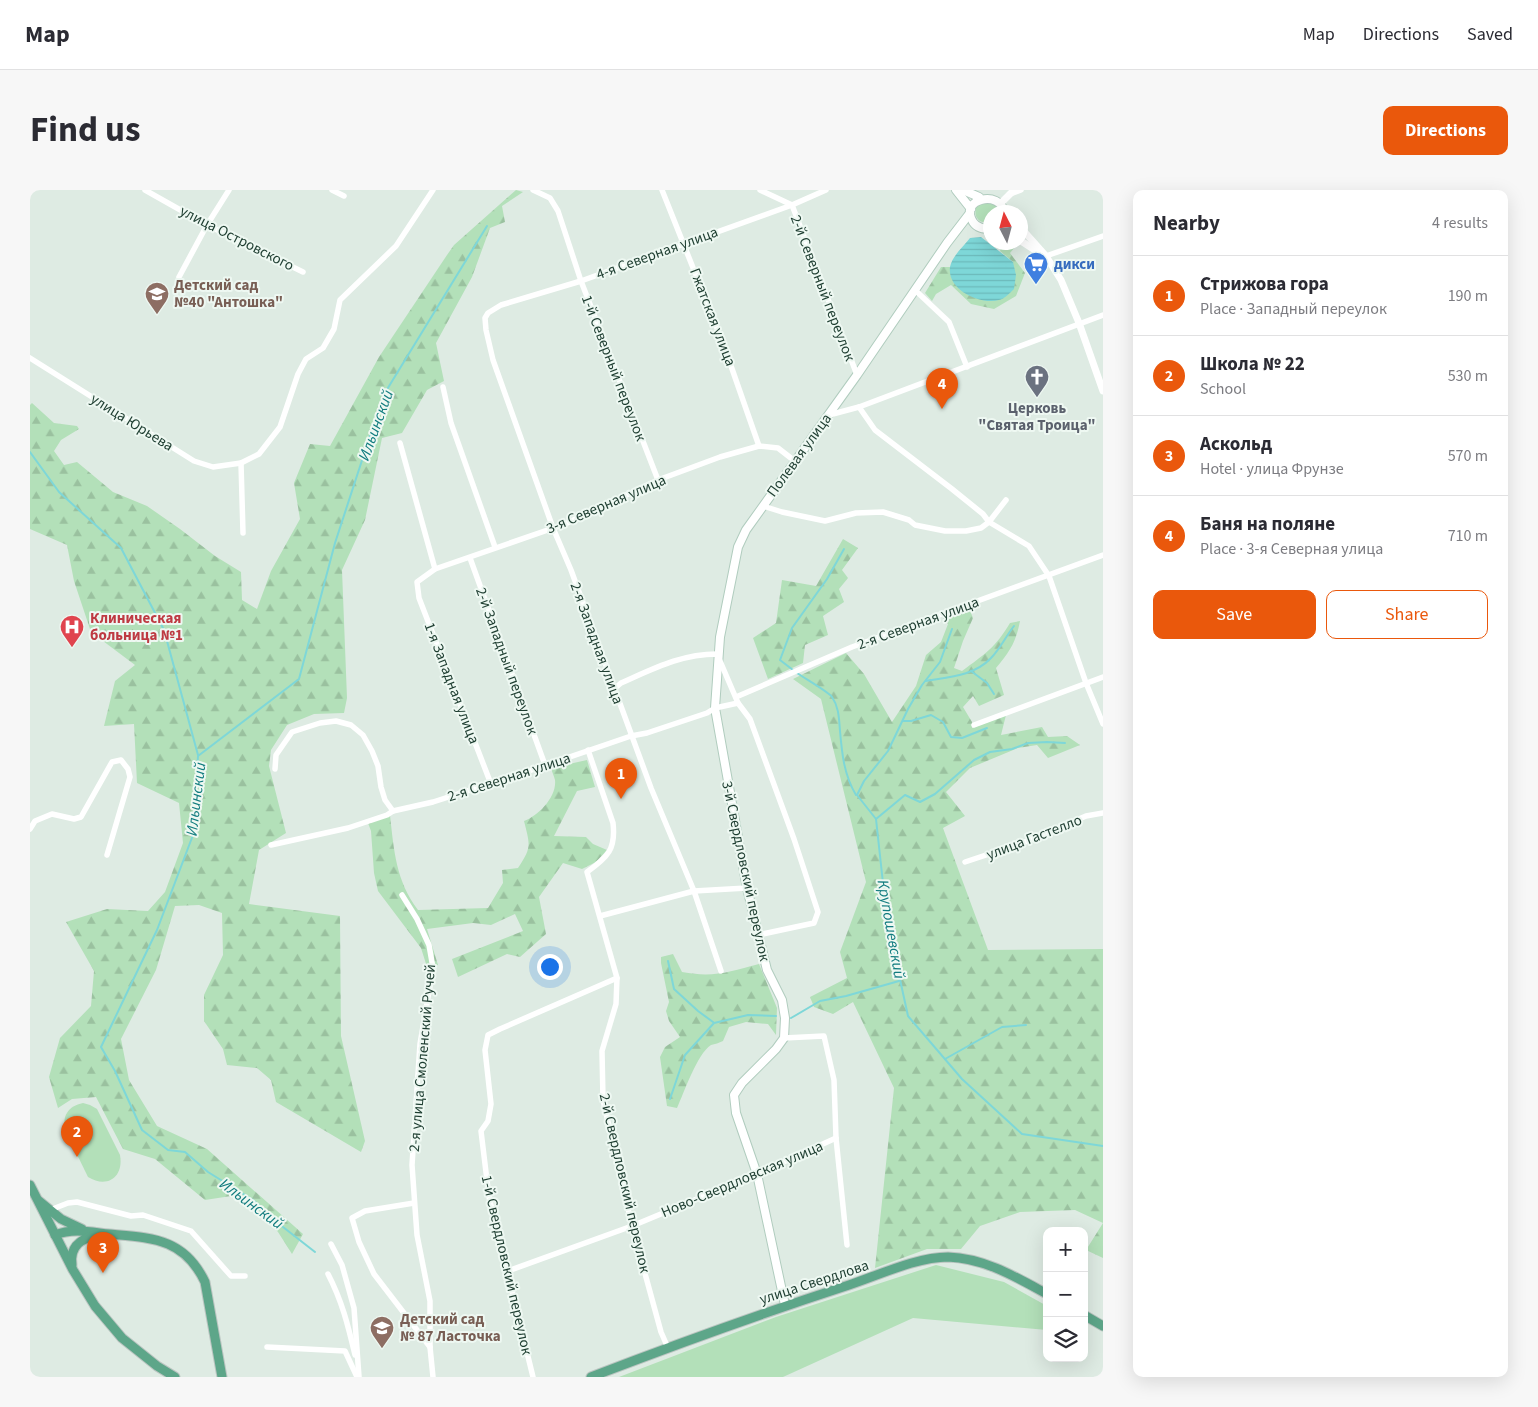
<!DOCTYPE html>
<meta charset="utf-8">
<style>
body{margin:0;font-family:"Source Sans 3",sans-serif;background:#f7f7f7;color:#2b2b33}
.controls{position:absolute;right:15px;bottom:15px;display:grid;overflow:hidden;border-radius:10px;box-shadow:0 5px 20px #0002}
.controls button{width:45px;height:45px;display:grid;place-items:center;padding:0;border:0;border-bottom:1px solid #e1e1e2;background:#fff;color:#2b2b33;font:25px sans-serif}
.compass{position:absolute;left:953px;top:15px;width:45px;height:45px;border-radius:50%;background:#fff;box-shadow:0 5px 20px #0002;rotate:354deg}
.you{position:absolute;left:519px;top:776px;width:18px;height:18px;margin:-12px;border:4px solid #fff;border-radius:50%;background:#1a73e8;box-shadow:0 0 0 8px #1a73e833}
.badge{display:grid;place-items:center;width:32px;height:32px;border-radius:50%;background:#ea580c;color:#fff;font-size:16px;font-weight:700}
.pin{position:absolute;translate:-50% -41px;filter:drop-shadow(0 1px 2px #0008)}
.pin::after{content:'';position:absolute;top:26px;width:18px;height:15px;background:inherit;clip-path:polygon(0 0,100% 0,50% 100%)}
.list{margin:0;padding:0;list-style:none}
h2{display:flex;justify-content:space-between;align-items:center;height:65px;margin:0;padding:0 20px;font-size:21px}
h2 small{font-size:16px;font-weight:400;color:#7c7c81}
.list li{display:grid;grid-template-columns:32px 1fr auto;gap:15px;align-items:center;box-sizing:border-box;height:80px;padding:0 20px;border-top:1px solid #e1e1e2}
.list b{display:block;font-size:19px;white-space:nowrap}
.list p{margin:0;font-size:16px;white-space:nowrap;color:#7c7c81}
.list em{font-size:16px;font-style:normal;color:#7c7c81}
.actions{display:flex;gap:10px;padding:15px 20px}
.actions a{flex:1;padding:11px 0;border:1px solid #ea580c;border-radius:10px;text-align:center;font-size:18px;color:#ea580c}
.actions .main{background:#ea580c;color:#fff}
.icon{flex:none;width:28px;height:28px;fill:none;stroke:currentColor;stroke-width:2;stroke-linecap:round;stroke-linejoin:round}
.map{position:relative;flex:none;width:1073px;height:1187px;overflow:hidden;border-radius:10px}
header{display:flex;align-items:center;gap:30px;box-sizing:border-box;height:70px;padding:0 25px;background:#fff;border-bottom:1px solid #e1e1e2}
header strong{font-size:24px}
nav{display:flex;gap:28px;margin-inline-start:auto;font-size:18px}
.intro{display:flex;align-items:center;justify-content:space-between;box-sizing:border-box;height:120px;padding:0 30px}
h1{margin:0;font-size:35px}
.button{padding:12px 22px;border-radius:10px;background:#ea580c;color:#fff;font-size:18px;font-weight:700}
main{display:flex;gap:30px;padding:0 30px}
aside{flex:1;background:#fff;border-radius:10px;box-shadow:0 5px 20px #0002}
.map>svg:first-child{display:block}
.grass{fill:#b3e0b9}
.forest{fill:url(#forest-firs)}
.water{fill:url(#water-rules)}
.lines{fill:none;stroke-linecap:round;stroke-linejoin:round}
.stream{stroke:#7ed7d8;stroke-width:2}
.secondary-casing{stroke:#b0ccbe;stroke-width:10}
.primary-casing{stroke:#bbc5c1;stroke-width:11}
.minor{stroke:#fff;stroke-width:5.5}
.tertiary{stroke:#fff;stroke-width:7}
.secondary{stroke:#fff;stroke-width:8}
.primary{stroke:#5da689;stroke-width:9}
.labels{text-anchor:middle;stroke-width:4;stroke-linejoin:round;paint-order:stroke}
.street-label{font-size:15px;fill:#1d3d30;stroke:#eef8f2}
.shop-label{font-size:15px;font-weight:bold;fill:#366cbe;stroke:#eef8f2;text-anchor:start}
.education-label{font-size:15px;font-weight:bold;fill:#785e54;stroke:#eef8f2;text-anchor:start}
.worship-label{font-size:15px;font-weight:bold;fill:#5b616d;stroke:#eef8f2}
.health-label{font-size:15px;font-weight:bold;fill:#be3a42;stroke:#eef8f2;text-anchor:start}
.water-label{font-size:16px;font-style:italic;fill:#117c7f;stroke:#eef8f2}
</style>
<header>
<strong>Map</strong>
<nav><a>Map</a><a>Directions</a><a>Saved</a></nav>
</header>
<div class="intro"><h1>Find us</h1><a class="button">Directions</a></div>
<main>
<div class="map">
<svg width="1073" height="1187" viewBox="0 0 1073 1187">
<defs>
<pattern id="forest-firs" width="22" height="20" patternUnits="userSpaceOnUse" patternTransform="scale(1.25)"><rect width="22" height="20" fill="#b3e0b9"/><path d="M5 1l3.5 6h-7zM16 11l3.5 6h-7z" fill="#9ac19f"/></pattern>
<pattern id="water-rules" width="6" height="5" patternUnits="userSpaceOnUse" patternTransform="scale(1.25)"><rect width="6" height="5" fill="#7ed7d8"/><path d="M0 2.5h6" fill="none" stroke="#6cb9ba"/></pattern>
</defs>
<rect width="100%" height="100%" fill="#deebe3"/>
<g class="grass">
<path d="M960,10l8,7v5h-7l-1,10c-13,3 -19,-9 -11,-20z"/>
<path d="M53,913l7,2 7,4 23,46c4,22 -13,34 -32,22l-23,-47c-3,-14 3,-24 18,-27z"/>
<polygon points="906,1075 974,1092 1017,1116 1017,1140 883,1128 753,1187 589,1187 746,1127"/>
</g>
<g class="forest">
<polygon points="486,0 493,2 472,16 475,32 460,38 442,87 406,153 414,191 397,200 372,243 352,248 335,330 312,380 317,508 314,523 284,524 257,535 241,560 239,576 256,643 229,660 219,714 310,726 311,846 335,951 331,962 246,912 241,890 227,878 197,875 193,859 174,831 174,805 193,765 192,723 169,715 145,716 126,780 91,849 99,890 127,936 177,959 273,1044 262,1064 248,1042 225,1017 201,1006 175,1010 125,969 93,959 66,907 42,909 28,918 19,887 30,848 61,816 64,781 36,732 77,719 118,721 135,702 153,653 149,613 107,593 104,534 74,536 85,491 105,475 61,442 44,391 37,355 0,339 0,215 2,213 24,233 47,236 49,239 31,250 24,261 34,275 47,272 83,302 117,316 150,339 185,366 211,382 212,410 227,419 241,381 270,329 264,293 280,254 300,256 349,167 417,65 424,55"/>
<polygon points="973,53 985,57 980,63 995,83 986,106 964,119 941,114 921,95 906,104 902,111 895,103 911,77 920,77 921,86 983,72 970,61"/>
<polygon points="813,349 828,358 812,380 818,388 809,399 814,412 793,426 798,445 775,455 773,473 738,489 723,448 746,433 752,390 786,396"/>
<path d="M939,418l4,10 -10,23 -9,27 8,3c23,-17 33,-23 48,-48l10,-2c-4,21 -10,30 -24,47l8,27 -25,11 -6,-10 -10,11 9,15v6l34,-13 -5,20 41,-8 6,10 19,-1 13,9 -32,13 -11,-13 -19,3 -48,20 -24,24 19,24 -22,12 45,122 115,-1v309l-17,-8 17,-27 -28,-13 -55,2 -40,14 -19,23h-34l-52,19 19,-180 -41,-86 -20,12 -19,-7 -4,-10 37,-19 -7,-26 26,-70 -45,-183 -28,-20 53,-26 18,21 28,48 24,-36 10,-31 15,-13 7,-18 -5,-6z"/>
<path d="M557,570l8,27 -18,4 -23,45 32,1 7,7 14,6 -11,12 -14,7 -19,-6 -24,34 7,37 -26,23 -13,-3 -49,23 -6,-18 71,-28 -8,-17 -24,11 -18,-2 -46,6 11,36 -11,2 -6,-19 -43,-57 -4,-18 -3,-42 -3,-8 22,-8c4,36 6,66 28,95l70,-2 15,-25 -1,-13 16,-2c14,-21 12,-23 6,-47 14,-5 33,-24 31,-41 -1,-4 -3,-8 -4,-12z"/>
<path d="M643,764l9,18c31,6 47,0 77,-8l18,44 -1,27 -8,-11 -22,-2 -17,5 -6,14c-4,2 -8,3 -12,4 -14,9 -27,48 -34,63l-10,-2 -7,-49 5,-10 15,-10 -11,-16 -3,-10 3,-9 -8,-39v-6z"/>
</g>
<path class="water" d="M951,47l32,25 3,13 -2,14c-4,4 -10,10 -15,11 -19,5 -52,-10 -49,-33 2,-11 14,-21 20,-29z"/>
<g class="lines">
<g class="stream">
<polyline points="0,262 29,302 91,358 134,440 168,565"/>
<polyline points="922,439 910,472 892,495 878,519 858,561 834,591 827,605 846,629 857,730 878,826 932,889 992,944 1073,956"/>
<polyline points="763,480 750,470 762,438 797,389 814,359"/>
<polyline points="941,481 957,493 964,504"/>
<path d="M767,483c7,5 33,20 35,24 7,10 7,22 8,34 2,23 4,44 16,64"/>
<path d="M896,491c23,-4 48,-5 65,-23 9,-9 15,-22 23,-32"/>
<polyline points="873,531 881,531 901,525 913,532 921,547 932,548 957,538"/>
<polyline points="846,629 875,605 890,612 905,604 944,570 960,562 982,559 998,553 1017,552 1035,553"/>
<polyline points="638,771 644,799 668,821 683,832"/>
<polyline points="761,828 790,811 816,806 869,791"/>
<polyline points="915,869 972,837 996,835"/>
<polyline points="640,909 655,865 684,833 718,825 746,826"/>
<polyline points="285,1062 253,1037 223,1010 178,982 155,962 138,960 112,940 85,881 71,857 127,740 163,645 168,566 269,489 305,353 353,206 457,36"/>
</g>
<defs>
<g id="secondary">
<polyline points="926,0 941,19"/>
<polyline points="933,0 949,7"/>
<path d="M961,39c-8,0 -14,-1 -18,-7 -15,-24 28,-32 31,-10"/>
<polyline points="755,1115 727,984 706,923 704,905 712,893 746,859 754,848 755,828 752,810 737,780 717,698 685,518 690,447 708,357 716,340 827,185 917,53 940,23"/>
</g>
<g id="primary">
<polyline points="0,995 43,1080 65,1116 92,1148 127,1176 145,1187"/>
<polyline points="9,1011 31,1029 52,1039"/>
<path d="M25,1045c18,-7 35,-3 54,-1 43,4 75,4 96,48l17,95"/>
<path d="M42,1075c-3,-19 10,-27 27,-31"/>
<polyline points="1054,1125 1073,1136"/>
<path d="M561,1187c86,-33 172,-64 258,-92 30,-10 68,-28 99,-28 36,1 68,20 99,37"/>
</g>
</defs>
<use href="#secondary" class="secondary-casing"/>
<use href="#primary" class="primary-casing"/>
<g class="minor">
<polyline points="115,0 177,35 273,82"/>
<polyline points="302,0 314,6"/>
<polyline points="503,0 520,8 528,21 551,91 628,290"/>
<polyline points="632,0 693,153 729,256"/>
<polyline points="730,0 762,15 827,185"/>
<polyline points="983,3 991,0"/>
<polyline points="1016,66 1073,46"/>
<polyline points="149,87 177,35 199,0"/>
<polyline points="886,101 919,132 937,177"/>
<polyline points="0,168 164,271 183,277 211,273 229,264 250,237 268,184 276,169 293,158 304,139 310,110 366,56 403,0"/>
<polyline points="413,197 421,233 465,357"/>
<polyline points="829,217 845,240 922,299 953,324 959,332 999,356 1019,386 1056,493 1073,534"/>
<polyline points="799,225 829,217 1073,125"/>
<polyline points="370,253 405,379"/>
<polyline points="211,273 213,343"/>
<polyline points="733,316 752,322 795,331 826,323 853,322 879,330 885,335 915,341 936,341 951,338 959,332 976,310"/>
<polyline points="440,368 515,575"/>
<polyline points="706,507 822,457 1073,365"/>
<polyline points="708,513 720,529 764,649 788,722 784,733 728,745"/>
<polyline points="944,535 1073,487"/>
<path d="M558,560l25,73c3,26 -5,34 -26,49l30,106 -1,26 -14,47 1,49 29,126 29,106 7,16"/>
<polyline points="245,579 246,565 262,542 290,533 306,531 321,535 333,545 342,561 348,576 351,597 355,610 363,621"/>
<polyline points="461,594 389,408 387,392 405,379 535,334 628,290 690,267 729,256 748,258 766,272"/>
<polyline points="0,639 5,631 22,624 44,629 51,627 82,572 91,570 98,579 100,587 77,665"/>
<path d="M241,655l77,-17 39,-13 6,-4 40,-9 84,-27 114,-39 16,-3 60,-20 8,-5 23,-5 -21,-49c-36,0 -64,15 -96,29l-7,6"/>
<polyline points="935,672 995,652 1056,626 1073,623"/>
<polyline points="372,705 387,729 399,755 403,778 390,854 382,975 387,1045 400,1111 400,1157 403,1187"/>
<polyline points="570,726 664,701 717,698"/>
<polyline points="691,781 664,701 621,598 541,380 523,338 463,170 456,140 455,128 458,123 471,115 551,91 762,15 796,0"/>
<polyline points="754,848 794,846 804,890 806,948 817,1055"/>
<polyline points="384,1013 335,1021 322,1028 329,1052 344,1084 400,1157"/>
<polyline points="20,1020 38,1013 47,1012 101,1026 113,1025 161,1041 201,1086 215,1086"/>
<polyline points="301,1054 312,1075 324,1118 329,1187"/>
<polyline points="478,1081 602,1036 727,984 806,948"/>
<path d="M298,1084c14,27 20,51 27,81"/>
<polyline points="237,1157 315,1161 327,1187"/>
<polyline points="503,1187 459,1007 451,941 458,931 461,914 455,860 458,845 470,839 587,788"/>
</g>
<g class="tertiary">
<polyline points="971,13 984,0"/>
<polyline points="991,38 1016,66 1031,90 1049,133 1073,201"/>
<polyline points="991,51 1011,64"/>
</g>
<use href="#secondary" class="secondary"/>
<use href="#primary" class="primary"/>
</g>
<defs>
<symbol id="supermarket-pin" viewBox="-11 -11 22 30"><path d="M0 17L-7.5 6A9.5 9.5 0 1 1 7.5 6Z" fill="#3f7fe0" stroke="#eef8f2"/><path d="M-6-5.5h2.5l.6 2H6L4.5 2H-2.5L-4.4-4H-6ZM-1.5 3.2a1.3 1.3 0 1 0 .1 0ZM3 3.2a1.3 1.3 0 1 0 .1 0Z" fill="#fff"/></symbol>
<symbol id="school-pin" viewBox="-11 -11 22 30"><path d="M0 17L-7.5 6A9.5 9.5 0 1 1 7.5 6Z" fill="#8d6e63" stroke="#eef8f2"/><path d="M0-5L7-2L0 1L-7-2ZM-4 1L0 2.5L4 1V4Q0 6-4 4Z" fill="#fff"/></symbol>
<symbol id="church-pin" viewBox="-11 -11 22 30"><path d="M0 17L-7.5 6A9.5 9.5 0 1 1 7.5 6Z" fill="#6b7280" stroke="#eef8f2"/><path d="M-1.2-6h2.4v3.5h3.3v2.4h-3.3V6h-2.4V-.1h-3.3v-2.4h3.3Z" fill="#fff"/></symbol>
<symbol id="hospital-pin" viewBox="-11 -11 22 30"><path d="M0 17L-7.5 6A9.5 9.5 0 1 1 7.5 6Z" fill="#e0444e" stroke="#eef8f2"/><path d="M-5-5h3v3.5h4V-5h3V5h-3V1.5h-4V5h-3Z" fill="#fff"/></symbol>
</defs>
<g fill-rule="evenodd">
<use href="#supermarket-pin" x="992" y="60" width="28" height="38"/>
<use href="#school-pin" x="113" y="90" width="28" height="38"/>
<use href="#church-pin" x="993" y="173" width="28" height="38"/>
<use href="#hospital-pin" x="28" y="423" width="28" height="38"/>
<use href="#school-pin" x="338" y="1124" width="28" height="38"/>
</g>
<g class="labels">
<g class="street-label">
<text transform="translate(207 48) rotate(27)" y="5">улица Островского</text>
<text transform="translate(627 63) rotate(-20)" y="5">4-я Северная улица</text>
<text transform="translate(793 98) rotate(69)" y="5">2-й Северный переулок</text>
<text transform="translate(683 127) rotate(69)" y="5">Гжатская улица</text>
<text transform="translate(584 178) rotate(69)" y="5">1-й Северный переулок</text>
<text transform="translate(102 232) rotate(32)" y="5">улица Юрьева</text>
<text transform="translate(769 265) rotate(-54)" y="5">Полевая улица</text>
<text transform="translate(576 314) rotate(-23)" y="5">3-я Северная улица</text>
<text transform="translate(888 433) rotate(-20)" y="5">2-я Северная улица</text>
<text transform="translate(567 453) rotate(70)" y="5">2-я Западная улица</text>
<text transform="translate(477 471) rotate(70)" y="5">2-й Западный переулок</text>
<text transform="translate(422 493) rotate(69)" y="5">1-я Западная улица</text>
<text transform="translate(479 587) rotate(-18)" y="5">2-я Северная улица</text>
<text transform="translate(1004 647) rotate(-21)" y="5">улица Гастелло</text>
<text transform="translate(716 681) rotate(78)" y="5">3-й Свердловский переулок</text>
<text transform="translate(392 868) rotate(-85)" y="5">2-я улица Смоленский Ручей</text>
<text transform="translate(712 989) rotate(-23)" y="5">Ново-Свердловская улица</text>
<text transform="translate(595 993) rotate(77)" y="5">2-й Свердловский переулок</text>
<text transform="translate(477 1075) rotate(77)" y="5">1-й Свердловский переулок</text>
<text transform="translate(784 1092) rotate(-18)" y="5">улица Свердлова</text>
</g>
<g class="shop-label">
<text x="1024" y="79">дикси</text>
</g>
<g class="education-label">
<text x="144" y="100">Детский сад<tspan x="144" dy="17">№40 "Антошка"</tspan></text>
<text x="370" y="1134">Детский сад<tspan x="370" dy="17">№ 87 Ласточка</tspan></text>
</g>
<g class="worship-label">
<text x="1007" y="223">Церковь<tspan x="1007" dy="17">"Святая Троица"</tspan></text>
</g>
<g class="health-label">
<text x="60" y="433">Клиническая<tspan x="60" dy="17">больница №1</tspan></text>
</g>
<g class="water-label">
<text transform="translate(345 235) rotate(-70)" y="6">Ильинский</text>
<text transform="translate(165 609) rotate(-83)" y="6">Ильинский</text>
<text transform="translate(862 739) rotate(80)" y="6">Крупошевский</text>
<text transform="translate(222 1013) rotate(36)" y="6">Ильинский</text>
</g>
</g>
</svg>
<div class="controls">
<button>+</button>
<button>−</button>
<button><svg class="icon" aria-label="layers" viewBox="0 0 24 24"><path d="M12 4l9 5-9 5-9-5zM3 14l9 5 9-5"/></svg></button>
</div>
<svg class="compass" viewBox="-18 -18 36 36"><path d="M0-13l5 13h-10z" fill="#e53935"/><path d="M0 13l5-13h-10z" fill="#7c7c81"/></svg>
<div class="you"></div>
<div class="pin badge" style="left:591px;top:609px">1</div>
<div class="pin badge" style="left:47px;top:967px">2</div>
<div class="pin badge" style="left:73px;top:1083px">3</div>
<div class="pin badge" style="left:912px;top:219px">4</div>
</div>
<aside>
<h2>Nearby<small>4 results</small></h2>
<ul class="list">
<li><span class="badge">1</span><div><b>Стрижова гора</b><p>Place · Западный переулок</p></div><em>190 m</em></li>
<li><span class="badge">2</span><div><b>Школа № 22</b><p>School</p></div><em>530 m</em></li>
<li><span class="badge">3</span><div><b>Аскольд</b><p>Hotel · улица Фрунзе</p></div><em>570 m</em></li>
<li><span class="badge">4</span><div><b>Баня на поляне</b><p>Place · 3-я Северная улица</p></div><em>710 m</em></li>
</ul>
<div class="actions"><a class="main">Save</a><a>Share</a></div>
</aside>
</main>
